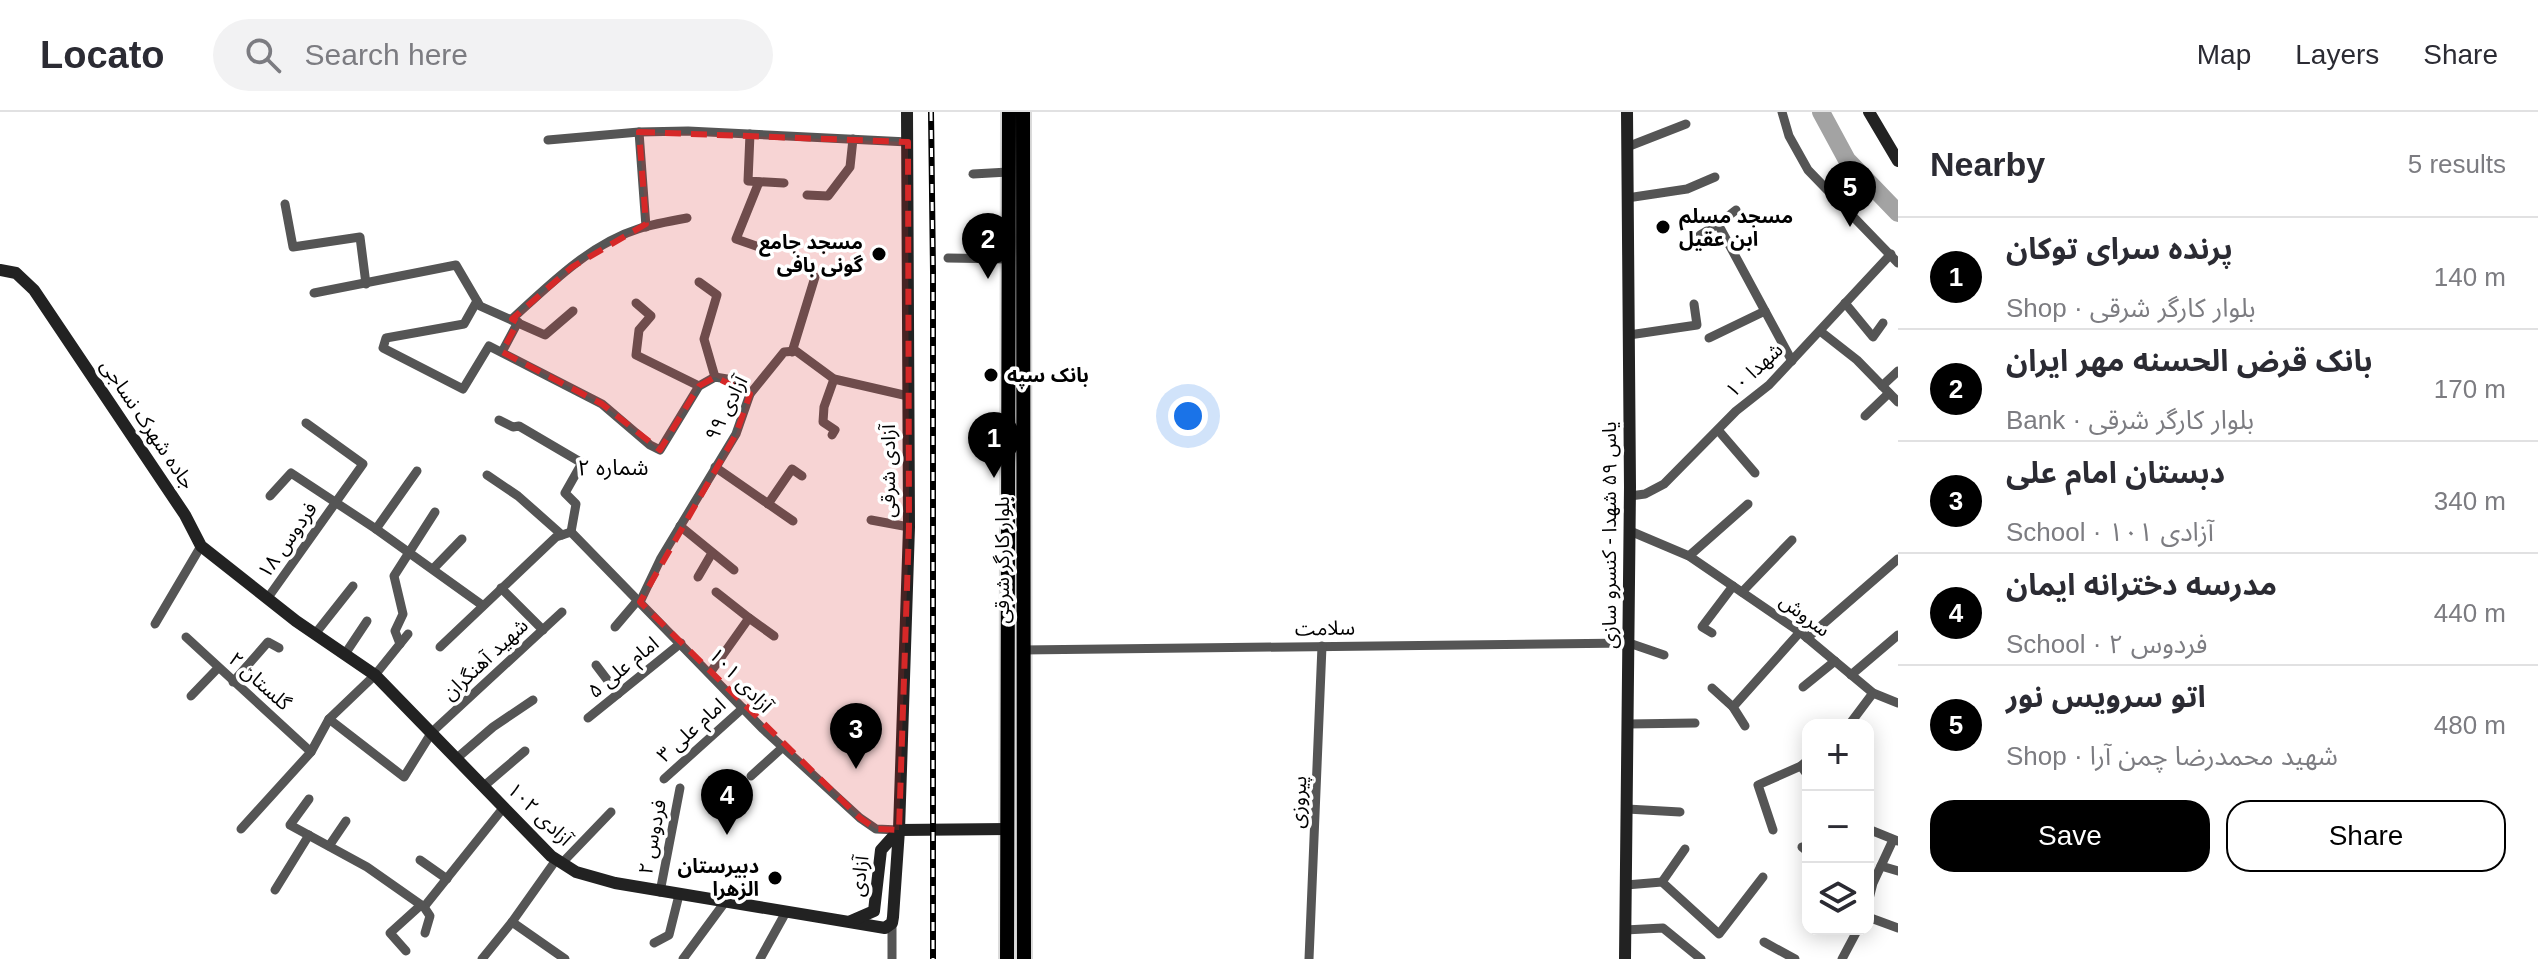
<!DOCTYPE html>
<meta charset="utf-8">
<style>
body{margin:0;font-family:Helvetica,"Noto Sans Arabic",sans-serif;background:#f2f2f3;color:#2b2b33}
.controls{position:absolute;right:24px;bottom:24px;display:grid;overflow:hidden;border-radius:16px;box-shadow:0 4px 20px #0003}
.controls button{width:72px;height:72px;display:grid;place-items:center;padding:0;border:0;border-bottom:2px solid #e1e1e2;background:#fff;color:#2b2b33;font:40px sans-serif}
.you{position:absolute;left:1188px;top:304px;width:28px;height:28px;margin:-20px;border:6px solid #fff;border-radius:50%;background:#1a73e8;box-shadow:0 0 0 12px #1a73e833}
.badge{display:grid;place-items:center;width:52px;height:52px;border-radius:50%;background:#000;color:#fff;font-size:26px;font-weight:700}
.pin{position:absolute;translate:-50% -66px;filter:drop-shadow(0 2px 4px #0008)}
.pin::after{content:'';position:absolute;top:42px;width:28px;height:24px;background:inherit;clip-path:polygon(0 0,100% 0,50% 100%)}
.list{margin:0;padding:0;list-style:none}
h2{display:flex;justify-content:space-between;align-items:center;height:104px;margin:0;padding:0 32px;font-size:34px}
h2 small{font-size:26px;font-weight:400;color:#7c7c81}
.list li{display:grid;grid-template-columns:52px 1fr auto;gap:24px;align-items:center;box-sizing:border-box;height:112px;padding:0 32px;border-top:2px solid #e1e1e2}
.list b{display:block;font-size:30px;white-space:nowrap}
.list p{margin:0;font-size:26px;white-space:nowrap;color:#7c7c81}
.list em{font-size:26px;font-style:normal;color:#7c7c81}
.actions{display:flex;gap:16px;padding:24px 32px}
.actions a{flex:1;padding:18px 0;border:2px solid #000;border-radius:24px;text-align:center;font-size:28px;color:#000}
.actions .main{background:#000;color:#fff}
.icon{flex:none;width:44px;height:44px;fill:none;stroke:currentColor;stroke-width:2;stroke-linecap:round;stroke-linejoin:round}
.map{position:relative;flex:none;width:1898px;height:847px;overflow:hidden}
header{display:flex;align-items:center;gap:48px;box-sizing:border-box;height:112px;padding:0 40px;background:#fff;border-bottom:2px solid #e1e1e2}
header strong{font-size:38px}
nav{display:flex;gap:44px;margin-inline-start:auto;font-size:28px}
.search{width:560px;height:72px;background:#f2f2f3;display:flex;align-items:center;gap:20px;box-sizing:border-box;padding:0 28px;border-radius:44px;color:#7c7c81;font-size:30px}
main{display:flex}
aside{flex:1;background:#fff}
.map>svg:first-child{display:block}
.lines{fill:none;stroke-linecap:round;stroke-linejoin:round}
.river{stroke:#a3a3a3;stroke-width:18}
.primary-casing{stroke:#dbdbdb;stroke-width:18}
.street{stroke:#555;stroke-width:9}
.secondary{stroke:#222;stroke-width:12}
.primary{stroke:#000;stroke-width:14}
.rail-casing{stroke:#000;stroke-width:6}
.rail{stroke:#fff;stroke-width:3;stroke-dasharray:9;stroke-linecap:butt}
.marked{fill:#d62828;fill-opacity:0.2;stroke:#d62828;stroke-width:6;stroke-dasharray:16 10;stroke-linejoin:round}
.poi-dot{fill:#000;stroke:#fff;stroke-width:3}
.labels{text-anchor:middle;stroke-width:7;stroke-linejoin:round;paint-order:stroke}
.poi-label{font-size:20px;font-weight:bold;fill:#000;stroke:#fff;text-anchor:start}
.street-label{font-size:20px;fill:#000;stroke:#fff}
.neighbourhood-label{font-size:22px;fill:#000;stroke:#fff}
</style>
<header>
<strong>Locato</strong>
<div class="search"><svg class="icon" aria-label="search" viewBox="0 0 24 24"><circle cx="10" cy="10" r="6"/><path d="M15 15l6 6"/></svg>Search here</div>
<nav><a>Map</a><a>Layers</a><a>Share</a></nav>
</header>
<main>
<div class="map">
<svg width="1898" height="847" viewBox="0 0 1898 847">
<rect width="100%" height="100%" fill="#fff"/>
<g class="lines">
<polyline class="river" points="1821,0 1847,48 1898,101"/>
<defs>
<g id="primary">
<polyline points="1023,0 1024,847"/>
<polyline points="1007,847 1009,0"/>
</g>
</defs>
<use href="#primary" class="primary-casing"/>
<g class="street">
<polyline points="1782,0 1789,24 1808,58 1898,151"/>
<polyline points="639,20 646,115"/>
<polyline points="750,22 748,69 784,71"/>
<polyline points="548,28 639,20 688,19 908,30"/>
<polyline points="1627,35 1686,12"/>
<polyline points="973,62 1008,60"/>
<polyline points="807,83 828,84 850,55 853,27"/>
<polyline points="1627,86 1687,77 1715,65"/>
<polyline points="285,92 293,135 360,125 366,172"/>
<polyline points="1736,98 1718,112 1792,249"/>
<polyline points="1700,123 1718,112"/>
<polyline points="759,135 736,127 759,70"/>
<polyline points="948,146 1008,147"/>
<polyline points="699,170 717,183 704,227 715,265"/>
<polyline points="314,181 456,153 480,194 545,223 573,199"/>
<polyline points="477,189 464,212 386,226 383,236 463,277 489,234 602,292 650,333 660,338 699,274 715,265 727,267 750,282"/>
<polyline points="636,191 651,204 639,218 636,243 699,274"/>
<polyline points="1845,191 1873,225 1883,211"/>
<path d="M512,207c36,-33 78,-75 126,-90 15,-5 32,-8 49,-11"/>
<polyline points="1820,219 1857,248 1898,290"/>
<polyline points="1629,223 1697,213 1694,192"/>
<polyline points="1709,226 1765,199"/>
<polyline points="502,240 518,210"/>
<polyline points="792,240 815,165"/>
<polyline points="1882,274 1898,259"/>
<polyline points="1865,304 1889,281"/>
<polyline points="499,308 513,315 519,314 582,351 565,381 576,392 571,420"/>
<polyline points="1718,318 1755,361"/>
<polyline points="832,323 835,318 823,310 824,295 834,267"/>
<polyline points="715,355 793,409"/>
<polyline points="487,363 518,384 562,423"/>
<polyline points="270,384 291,361 376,417 417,359"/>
<polyline points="1630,384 1645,382 1664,372 1736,299 1769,273 1891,142"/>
<polyline points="768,392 792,357 802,364"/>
<polyline points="871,408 909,415"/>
<polyline points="680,414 734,458"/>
<polyline points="376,417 482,493"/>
<polyline points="1630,419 1689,444 1800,520 1873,581 1898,591"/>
<polyline points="571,420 763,617 860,706 876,717 899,718"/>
<polyline points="1689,444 1748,392"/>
<polyline points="433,457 462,427"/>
<polyline points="698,465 712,441"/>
<polyline points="501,476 543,518"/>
<polyline points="716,480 749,506"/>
<polyline points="1742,480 1792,428"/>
<polyline points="267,487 363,352 306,311"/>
<polyline points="640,490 661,446 736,322 750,282 784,240 796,239 834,267 908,284"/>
<polyline points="155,512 201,434"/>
<polyline points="615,515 638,488"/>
<polyline points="1712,521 1702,515 1733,474"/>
<polyline points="315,522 353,474"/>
<polyline points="186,525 311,640"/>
<polyline points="1807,526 1898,447"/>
<polyline points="400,532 395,519 403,502 394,464 435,400"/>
<polyline points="440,535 556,425 571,420"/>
<polyline points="1022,538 1629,531 1664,543"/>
<polyline points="345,542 367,509"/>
<polyline points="596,553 618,582"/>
<polyline points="710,561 749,506 774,524"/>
<polyline points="1851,563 1898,523"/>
<polyline points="233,570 268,530 279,536"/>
<polyline points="1803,575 1835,549"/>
<polyline points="1712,576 1733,595"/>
<polyline points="191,584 218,556"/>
<polyline points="588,606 681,531"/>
<polyline points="329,607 404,665 432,620 562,500"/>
<polyline points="1628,612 1695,611"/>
<polyline points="1849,613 1873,581"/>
<polyline points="1745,614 1733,595 1800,520"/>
<polyline points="457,646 493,615 533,588"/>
<polyline points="1801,654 1808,664"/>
<polyline points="751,664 783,635"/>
<polyline points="664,667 743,596"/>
<polyline points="484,674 525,639"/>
<polyline points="309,687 290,713 367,755 424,795"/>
<polyline points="1627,697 1680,700"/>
<polyline points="241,717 311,640 329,607 375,563 408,522"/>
<polyline points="1868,717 1898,729"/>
<polyline points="1773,718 1758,673 1801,654 1808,648"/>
<polyline points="329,734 346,709"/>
<polyline points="1802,735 1808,740"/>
<polyline points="420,748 447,767"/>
<polyline points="562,751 611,700"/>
<polyline points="1881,754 1898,759"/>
<polyline points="1662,770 1685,737"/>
<polyline points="1626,773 1662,770 1719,822 1763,765"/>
<polyline points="275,778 309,723"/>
<polyline points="660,780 680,676"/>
<polyline points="1868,791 1873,771 1893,728"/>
<polyline points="424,795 504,695"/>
<polyline points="424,795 430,804 425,821"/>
<polyline points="1868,805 1898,816"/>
<polyline points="512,810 565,847"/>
<polyline points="1625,818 1663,816 1701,847"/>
<polyline points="1764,830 1795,847"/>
<polyline points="654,831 669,823 679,783"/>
<polyline points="406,839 390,821 421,793"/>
<polyline points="482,847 512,810 556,748"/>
<polyline points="683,847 725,790"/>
<polyline points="760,847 786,800"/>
<polyline points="892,847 892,811"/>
<polyline points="1309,847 1322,534"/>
<polyline points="1842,847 1858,817"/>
</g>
<g class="secondary">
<polyline points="1869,0 1898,49"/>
<polyline points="0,158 16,161 34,178 185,403 201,434 296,509 375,563 551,744 576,760 615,771 885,816 892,811 893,805 899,718 909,415 907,0"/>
<polyline points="899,718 1008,717"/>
<polyline points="851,809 874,799 881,738 899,718"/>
<polyline points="1625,847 1630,375 1627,0"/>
</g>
<use href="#primary" class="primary"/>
<defs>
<polyline id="rail" points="931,0 933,159 933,847"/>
</defs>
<use href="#rail" class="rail-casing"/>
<use href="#rail" class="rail"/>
</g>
<path class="marked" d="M639,20l269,10 1,385 -10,303 -23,-1 -16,-11 -220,-216 96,-168 14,-40 -35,-17 -16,9 -39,64 -58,-46 -100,-52 16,-30 -6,-3 60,-52 74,-43z"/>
<g class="poi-dot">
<circle cx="1663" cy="115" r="8"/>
<circle cx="879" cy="142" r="8"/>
<circle cx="991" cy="263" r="8"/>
<circle cx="775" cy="766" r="8"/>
</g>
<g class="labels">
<g class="poi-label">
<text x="1679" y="111">مسجد مسلم<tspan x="1679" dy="23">ابن عقیل</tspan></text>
<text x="863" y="137" text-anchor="end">مسجد جامع<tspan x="863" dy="23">گونی بافی</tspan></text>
<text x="1007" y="270">بانک سپه</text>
<text x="759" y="761" text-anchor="end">دبیرستان<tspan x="759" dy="23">الزهرا</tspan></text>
</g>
<g class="street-label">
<text transform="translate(1754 258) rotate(-43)" y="7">شهدا ۱۰</text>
<text transform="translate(726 296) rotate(-63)" y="7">آزادی ٩٩</text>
<text transform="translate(148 312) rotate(56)" y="7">جاده شهرک نساجی</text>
<text transform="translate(888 359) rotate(-90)" y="7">آزادی شرقی</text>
<text transform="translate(1609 423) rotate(-90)" y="7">یاس ۵۹ شهدا - کنسرو سازی</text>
<text transform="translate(287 428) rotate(-55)" y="7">فردوس ۱۸</text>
<text transform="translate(1002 448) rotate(-90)" y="7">بلوار کارگر شرقی</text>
<text transform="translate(1805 503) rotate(37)" y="7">سروش</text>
<text transform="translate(1325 516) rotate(-1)" y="7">سلامت</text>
<text transform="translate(485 547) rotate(-43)" y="7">شهید آهنگران</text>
<text transform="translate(623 555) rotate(-39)" y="7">امام علی ۵</text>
<text transform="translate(741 568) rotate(46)" y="7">آزادی ۱۰۱</text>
<text transform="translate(260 569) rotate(42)" y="7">گلستان ۲</text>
<text transform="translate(691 618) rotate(-42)" y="7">امام علی ۳</text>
<text transform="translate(1298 690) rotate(-87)" y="7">پیروزی</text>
<text transform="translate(540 702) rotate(44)" y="7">آزادی ۱۰۲</text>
<text transform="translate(652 725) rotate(-79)" y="7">فردوس ۲</text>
<text transform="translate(859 764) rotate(-83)" y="7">آزادی</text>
</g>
<g class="neighbourhood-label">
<text x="613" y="363">شماره ۲</text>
</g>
</g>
</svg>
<div class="controls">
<button>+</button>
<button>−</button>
<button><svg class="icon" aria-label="layers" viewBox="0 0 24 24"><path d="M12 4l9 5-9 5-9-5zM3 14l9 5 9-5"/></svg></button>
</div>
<div class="you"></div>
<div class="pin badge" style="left:994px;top:366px">1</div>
<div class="pin badge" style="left:988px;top:167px">2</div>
<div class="pin badge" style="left:856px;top:657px">3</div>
<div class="pin badge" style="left:727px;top:723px">4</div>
<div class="pin badge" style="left:1850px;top:115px">5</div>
</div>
<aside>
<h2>Nearby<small>5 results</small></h2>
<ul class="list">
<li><span class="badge">1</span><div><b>پرنده سرای توکان</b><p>Shop · بلوار کارگر شرقی</p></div><em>140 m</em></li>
<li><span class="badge">2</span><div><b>بانک قرض الحسنه مهر ایران</b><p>Bank · بلوار کارگر شرقی</p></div><em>170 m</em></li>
<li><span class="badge">3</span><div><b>دبستان امام علی</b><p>School · آزادی ۱۰۱</p></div><em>340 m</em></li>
<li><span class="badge">4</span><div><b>مدرسه دخترانه ایمان</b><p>School · فردوس ۲</p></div><em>440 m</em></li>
<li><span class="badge">5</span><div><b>اتو سرویس نور</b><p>Shop · شهید محمدرضا چمن آرا</p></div><em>480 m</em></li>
</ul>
<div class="actions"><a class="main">Save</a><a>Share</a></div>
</aside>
</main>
